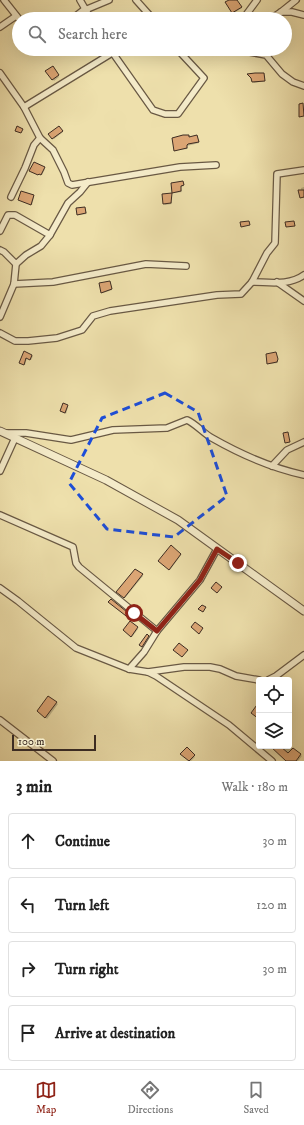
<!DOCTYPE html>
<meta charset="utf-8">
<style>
body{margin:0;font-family:"IM FELL DW Pica",serif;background:#f6f6f6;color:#222}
.controls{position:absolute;right:12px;bottom:12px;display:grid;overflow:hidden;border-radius:4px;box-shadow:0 4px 16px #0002}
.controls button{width:36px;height:36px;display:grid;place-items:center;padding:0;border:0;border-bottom:1px solid #e0e0e0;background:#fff;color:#222;font:20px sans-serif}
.scale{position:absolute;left:12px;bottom:10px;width:84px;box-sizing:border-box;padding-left:4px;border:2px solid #3d2c22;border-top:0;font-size:11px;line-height:14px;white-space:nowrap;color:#3d2c22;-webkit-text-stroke:3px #f4ebc9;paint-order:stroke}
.stop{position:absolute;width:12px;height:12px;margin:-9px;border:3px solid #8f2418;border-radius:50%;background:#fff}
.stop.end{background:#8f2418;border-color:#fff;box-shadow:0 1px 4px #0008}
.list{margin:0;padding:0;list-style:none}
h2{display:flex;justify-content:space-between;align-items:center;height:52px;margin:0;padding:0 16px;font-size:17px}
h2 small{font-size:13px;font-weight:400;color:#767676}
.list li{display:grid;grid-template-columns:26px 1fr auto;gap:12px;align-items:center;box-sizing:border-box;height:56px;margin:0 8px 8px;padding:0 8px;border:1px solid #e0e0e0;border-radius:4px}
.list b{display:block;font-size:15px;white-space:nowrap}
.list em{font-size:13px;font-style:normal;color:#767676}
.icon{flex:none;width:22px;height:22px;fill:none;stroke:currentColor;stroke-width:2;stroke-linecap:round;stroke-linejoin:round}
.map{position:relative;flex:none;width:304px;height:761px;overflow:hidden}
.search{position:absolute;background:#fff;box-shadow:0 4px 16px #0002;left:12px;right:12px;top:12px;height:44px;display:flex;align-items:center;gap:10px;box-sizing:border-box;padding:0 14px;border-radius:22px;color:#767676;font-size:15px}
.sheet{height:308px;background:#fff}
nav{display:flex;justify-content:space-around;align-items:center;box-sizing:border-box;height:56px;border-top:1px solid #e0e0e0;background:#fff;font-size:11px;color:#767676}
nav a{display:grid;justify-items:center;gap:2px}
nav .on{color:#8f2418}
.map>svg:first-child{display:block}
.shadow{fill:#0003}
.building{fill:#dba574;stroke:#3d2c22}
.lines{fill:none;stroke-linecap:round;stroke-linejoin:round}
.minor-casing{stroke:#695944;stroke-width:8}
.tertiary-casing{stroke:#695944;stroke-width:9}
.minor{stroke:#f4ebc9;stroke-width:5.5}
.tertiary{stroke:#f4ebc9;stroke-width:7}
.route{stroke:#8f2418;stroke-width:5}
.marked{fill:none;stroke:#1d4ed8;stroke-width:3;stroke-dasharray:8 5;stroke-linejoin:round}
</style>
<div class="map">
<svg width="304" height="761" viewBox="0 0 304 761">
<rect width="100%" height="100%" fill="#eee0ac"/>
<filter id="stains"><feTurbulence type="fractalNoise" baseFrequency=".005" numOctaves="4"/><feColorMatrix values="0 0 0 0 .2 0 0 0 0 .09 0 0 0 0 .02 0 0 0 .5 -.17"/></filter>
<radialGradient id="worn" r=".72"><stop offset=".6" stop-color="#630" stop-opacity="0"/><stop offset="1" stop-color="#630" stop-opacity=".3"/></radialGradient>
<g class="shadow">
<polygon points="231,0 236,0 242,8 234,13"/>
<polygon points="53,67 59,77 54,81 47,72"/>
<polygon points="263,74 265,81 254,83 253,82 252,77"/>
<polygon points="59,128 63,132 54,139 50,134"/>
<polygon points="197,136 199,143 187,146 188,149 175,150 190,138"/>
<polygon points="44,168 45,169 42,175 40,174 39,175 31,172"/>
<polygon points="183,182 184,186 181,187 182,192 174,193 173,192"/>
<polygon points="304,187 304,198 301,198 301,188"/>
<polygon points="171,194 172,204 165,205 164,204"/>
<polygon points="34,196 34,197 32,205 19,200"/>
<polygon points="85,208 87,214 79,215 78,214"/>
<polygon points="109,282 112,290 103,293 102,292"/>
<polygon points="24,352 33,356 31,360 27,358 25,365 21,363"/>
<polygon points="276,354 278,360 278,363 269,364 268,364"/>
<polygon points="67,406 68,407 66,414 61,411"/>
<polygon points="171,547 181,555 170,570 159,561"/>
<polygon points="135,570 143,576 125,598 118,592"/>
<polygon points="130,622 138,629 132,637 124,630"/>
<polygon points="147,635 150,637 143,647 140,645"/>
<polygon points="49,697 58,704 47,719 40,713"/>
<polygon points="289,745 302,756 298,761 288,761 275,746 289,746"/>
<polygon points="187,749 195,757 191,761 189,761 182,754"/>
</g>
<g class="building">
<polygon points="229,0 237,0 242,7 232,13 225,2"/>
<polygon points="53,66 59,75 52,80 45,71"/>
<polygon points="255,73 264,73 265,81 252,82 251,78 247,74"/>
<polygon points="303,103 304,116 299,117 299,104"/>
<polygon points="17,126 23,129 21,133 15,131"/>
<polygon points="59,126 63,131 52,139 48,134"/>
<polygon points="183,135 189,135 189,137 197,135 199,142 188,144 187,145 187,148 174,151 172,138"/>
<polygon points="34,162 45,167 41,175 39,174 38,175 29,171"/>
<polygon points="183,181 184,185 181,186 181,191 172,193 171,183"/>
<polygon points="298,190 304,190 304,197 300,198"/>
<polygon points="21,191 34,195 31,205 18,200"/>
<polygon points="172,193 171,203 163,204 162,194"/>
<polygon points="85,207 86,213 77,215 76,208"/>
<polygon points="249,221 250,225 241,227 240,222"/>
<polygon points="294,221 295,226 286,227 285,222"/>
<polygon points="110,281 112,289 101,293 99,283"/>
<polygon points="24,351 32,355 30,360 26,358 24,365 19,363"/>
<polygon points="276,352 278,359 277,362 267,364 266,354"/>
<polygon points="63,403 68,405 65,413 60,411"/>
<polygon points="288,432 290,442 285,443 283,433"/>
<polygon points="171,545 181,554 169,570 158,561"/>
<polygon points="135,569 143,574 124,598 116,592"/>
<polygon points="216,582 222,587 217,593 211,588"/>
<polygon points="111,599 132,616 130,619 108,602"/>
<polygon points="202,605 206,607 203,612 198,609"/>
<polygon points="130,621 138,627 131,637 123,630"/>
<polygon points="195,622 203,628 199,634 191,627"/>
<polygon points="147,634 149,636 142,647 139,645"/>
<polygon points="179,643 188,650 182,657 173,650"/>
<polygon points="48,696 57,702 45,718 37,711"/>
<polygon points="259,702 259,719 251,713"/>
<polygon points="270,746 280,746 288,753 293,748 301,754 296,761 286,761"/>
<polygon points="187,747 195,755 189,761 180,754"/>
</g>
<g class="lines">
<defs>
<g id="minor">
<polyline points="4,0 19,19"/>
<polyline points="80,0 91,19"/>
<polyline points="136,0 153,19"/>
<polyline points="85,10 109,0"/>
<polyline points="281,12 292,12 304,15"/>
<polyline points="72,19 85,9"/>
<polyline points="243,19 257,0"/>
<polyline points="270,19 281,12 296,0"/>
<polyline points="0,27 16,16"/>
<polyline points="110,49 153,110 165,114 178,114 204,78 177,49"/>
<polyline points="233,49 266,55 282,74 293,82 304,86"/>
<polyline points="0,73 24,107 40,138"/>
<polyline points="24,107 112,53"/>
<polyline points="11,197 25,168 34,145 40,138 53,150 64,172 68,183 72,185 180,167 216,165"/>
<polyline points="0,231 8,215 15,215 50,235"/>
<polyline points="0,250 4,252 16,264 26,255 41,246 50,235 68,203 80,192 88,182"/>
<path d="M252,282c17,0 37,4 52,-7"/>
<polyline points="277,282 304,301"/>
<polyline points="14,284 53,282 146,264 186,266"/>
<polyline points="0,317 14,284 16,264"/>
<polyline points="0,333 15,341 28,341 57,338 82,330 93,316 110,311 217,295 241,294 252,282 267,253 275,243 277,174 304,170"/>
<path d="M5,433h21l45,7 42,-10 54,-2 20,-8c9,4 16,13 25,18 28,16 60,30 92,37"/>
<polyline points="272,466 287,450 304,442"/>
<polyline points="0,471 15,438"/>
<polyline points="0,515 73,547 76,563 79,567 157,631"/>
<polyline points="0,588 18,601 76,648 129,669 148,672 156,676 229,725 272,761"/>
<polyline points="129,669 144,652 157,631 200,580 217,549"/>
<polyline points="148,672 184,667 210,667 220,669 236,676 259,680"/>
<polyline points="268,680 276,676 304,655"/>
<polyline points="0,720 53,761"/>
</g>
<polyline id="tertiary" points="0,431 106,480 178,520 304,611"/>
</defs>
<use href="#minor" class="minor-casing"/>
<use href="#tertiary" class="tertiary-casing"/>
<use href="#minor" class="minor"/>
<use href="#tertiary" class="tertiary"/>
</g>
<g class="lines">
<polyline class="route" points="134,613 157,631 200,580 217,549 238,563"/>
</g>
<path class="marked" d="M165,393l33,19 29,84 -53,41 -67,-8 -38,-46 33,-65z"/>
<rect width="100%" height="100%" filter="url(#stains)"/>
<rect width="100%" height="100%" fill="url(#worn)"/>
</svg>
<div class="controls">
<button><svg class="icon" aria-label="locate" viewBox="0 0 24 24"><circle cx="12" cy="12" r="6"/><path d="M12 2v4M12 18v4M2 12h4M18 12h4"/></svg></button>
<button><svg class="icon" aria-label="layers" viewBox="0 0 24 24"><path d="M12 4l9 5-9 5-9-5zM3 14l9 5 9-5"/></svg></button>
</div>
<div class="scale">100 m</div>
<div class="stop" style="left:134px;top:613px"></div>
<div class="stop end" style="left:238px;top:563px"></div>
<div class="search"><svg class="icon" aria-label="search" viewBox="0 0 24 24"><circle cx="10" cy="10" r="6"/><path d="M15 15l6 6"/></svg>Search here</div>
</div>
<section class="sheet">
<h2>3 min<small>Walk · 180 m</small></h2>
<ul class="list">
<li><svg class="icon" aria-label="ahead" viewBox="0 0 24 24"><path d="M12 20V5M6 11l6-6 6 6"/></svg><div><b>Continue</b></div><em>30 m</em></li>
<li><svg class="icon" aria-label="left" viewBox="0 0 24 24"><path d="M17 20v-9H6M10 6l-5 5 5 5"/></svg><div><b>Turn left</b></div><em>120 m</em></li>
<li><svg class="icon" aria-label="right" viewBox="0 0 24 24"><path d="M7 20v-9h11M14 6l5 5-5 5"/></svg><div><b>Turn right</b></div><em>30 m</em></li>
<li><svg class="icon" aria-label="arrive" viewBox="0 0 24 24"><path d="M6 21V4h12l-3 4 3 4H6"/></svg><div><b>Arrive at destination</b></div></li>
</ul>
</section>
<nav>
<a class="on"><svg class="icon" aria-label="map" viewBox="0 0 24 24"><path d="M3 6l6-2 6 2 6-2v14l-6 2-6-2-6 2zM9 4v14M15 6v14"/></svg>Map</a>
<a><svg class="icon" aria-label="directions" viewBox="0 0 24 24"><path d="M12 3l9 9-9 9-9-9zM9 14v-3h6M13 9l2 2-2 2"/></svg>Directions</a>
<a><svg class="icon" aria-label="saved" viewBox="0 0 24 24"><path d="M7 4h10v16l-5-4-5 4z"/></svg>Saved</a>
</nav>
